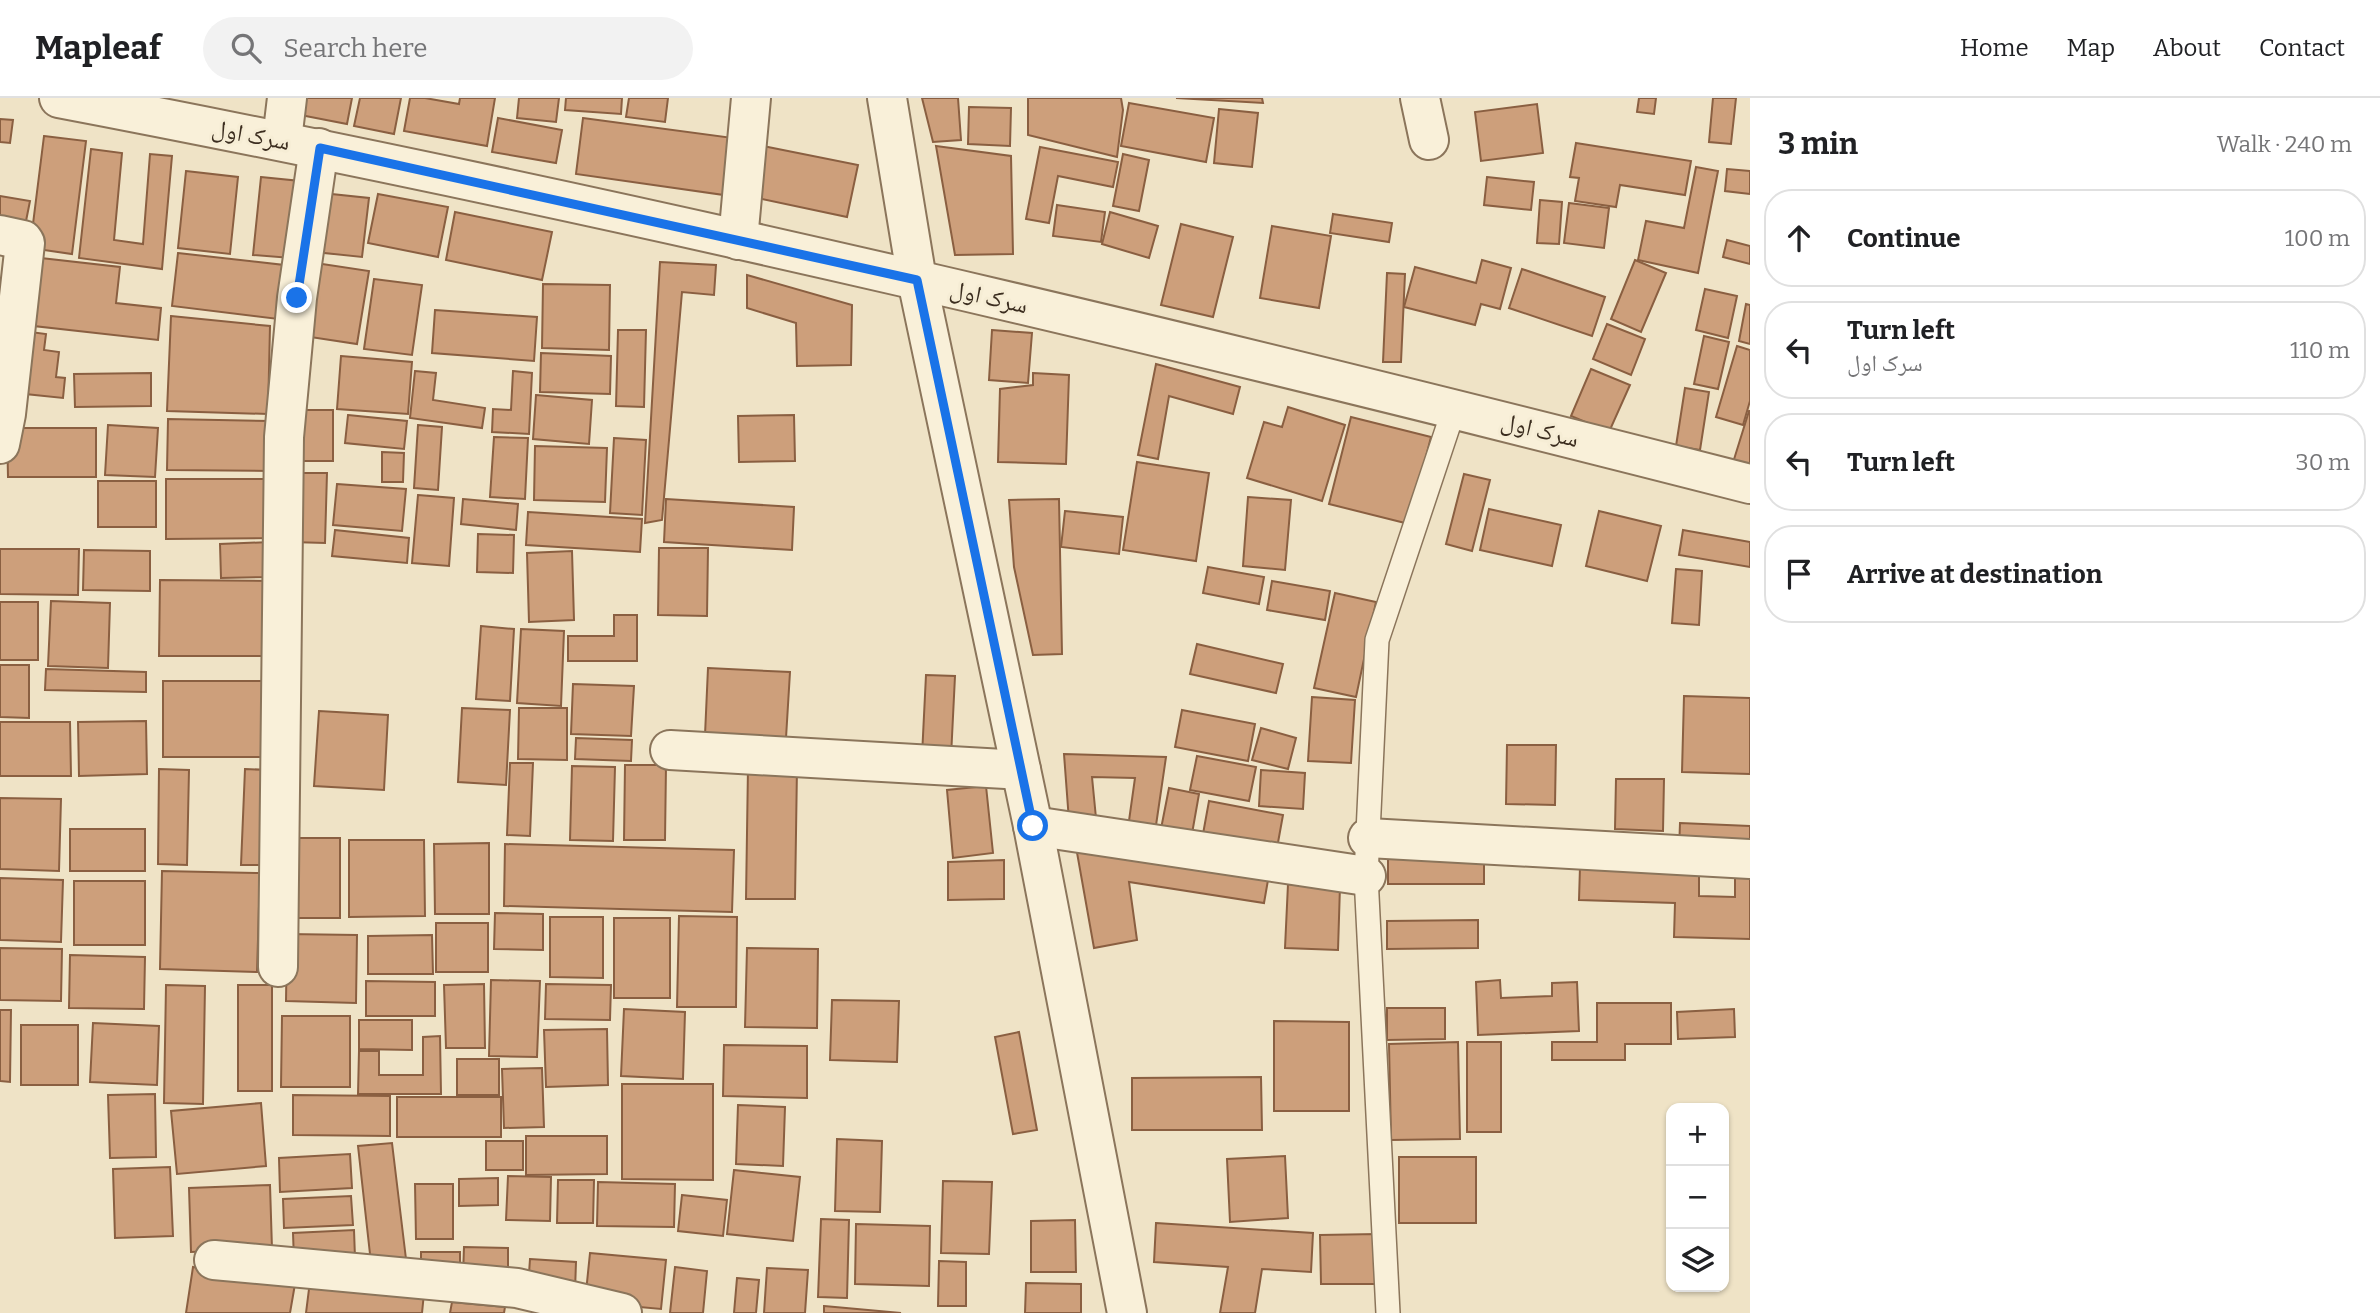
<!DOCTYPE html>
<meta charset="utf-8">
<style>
body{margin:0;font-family:Bitter,"Noto Naskh Arabic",serif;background:#f2f2f2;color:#202124}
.controls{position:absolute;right:21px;bottom:21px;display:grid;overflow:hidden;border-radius:14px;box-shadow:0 2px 5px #0004}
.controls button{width:63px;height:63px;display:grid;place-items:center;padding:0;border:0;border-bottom:2px solid #e0e0e0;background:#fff;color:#202124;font:35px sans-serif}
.stop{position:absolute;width:21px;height:21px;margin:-16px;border:5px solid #1a73e8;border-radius:50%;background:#fff}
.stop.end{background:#1a73e8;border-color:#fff;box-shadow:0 2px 7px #0008}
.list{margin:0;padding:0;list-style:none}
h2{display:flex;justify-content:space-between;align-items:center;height:91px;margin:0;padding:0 28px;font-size:30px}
h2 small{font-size:23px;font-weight:400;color:#757577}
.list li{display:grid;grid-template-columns:46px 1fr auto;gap:21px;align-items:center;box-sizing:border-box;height:98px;margin:0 14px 14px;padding:0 14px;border:2px solid #e0e0e0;border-radius:28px}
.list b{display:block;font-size:26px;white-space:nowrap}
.list p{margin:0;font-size:23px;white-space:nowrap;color:#757577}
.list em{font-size:23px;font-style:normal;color:#757577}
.icon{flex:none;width:38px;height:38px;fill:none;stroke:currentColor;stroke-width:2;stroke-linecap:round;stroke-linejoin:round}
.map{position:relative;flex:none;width:1750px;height:1215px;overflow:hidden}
header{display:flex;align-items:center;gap:42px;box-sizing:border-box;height:98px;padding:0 35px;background:#fff;border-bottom:2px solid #e0e0e0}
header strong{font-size:33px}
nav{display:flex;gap:38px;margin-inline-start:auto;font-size:24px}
.search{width:490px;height:63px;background:#f2f2f2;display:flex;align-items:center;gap:18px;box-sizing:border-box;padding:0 24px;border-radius:38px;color:#757577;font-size:26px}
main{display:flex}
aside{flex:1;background:#fff}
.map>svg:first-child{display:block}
.building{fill:#cd9f7b;stroke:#8a5f41;stroke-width:2}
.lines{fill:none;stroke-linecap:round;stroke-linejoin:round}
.service-casing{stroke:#8b755b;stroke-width:26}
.minor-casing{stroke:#8b755b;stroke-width:42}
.service{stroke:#f9f0d9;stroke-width:23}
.minor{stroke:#f9f0d9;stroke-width:38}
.route{stroke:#1a73e8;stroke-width:9}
.labels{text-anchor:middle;stroke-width:6;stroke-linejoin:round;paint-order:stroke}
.street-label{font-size:24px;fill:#3b2d1f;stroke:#f6edd5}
</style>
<header>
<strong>Mapleaf</strong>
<div class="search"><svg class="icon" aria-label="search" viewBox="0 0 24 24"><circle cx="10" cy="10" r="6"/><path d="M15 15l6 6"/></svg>Search here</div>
<nav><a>Home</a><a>Map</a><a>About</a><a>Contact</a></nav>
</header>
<main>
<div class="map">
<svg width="1750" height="1215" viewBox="0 0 1750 1215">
<rect width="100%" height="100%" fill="#efe3c6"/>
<g class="building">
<polygon points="293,0 352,0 347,26 290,15"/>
<polygon points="360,0 401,0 394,36 354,28"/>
<polygon points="410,0 425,0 459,6 460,0 495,0 487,48 404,33"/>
<polygon points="519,0 559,0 556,24 517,20"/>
<polygon points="566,0 622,0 621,16 565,12"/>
<polygon points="629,0 668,0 665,24 626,19"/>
<polygon points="922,0 958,0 961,42 933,44"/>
<polygon points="1028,0 1121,0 1123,12 1117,59 1028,37"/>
<polygon points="1176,0 1262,0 1263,5"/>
<polygon points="1639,0 1656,0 1654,16 1637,14"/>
<polygon points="1713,0 1736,0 1731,46 1709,44"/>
<polygon points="1129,5 1214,20 1206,64 1121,48"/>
<polygon points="1537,6 1543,55 1481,63 1475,14"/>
<polygon points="969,9 1011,10 1010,48 968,46"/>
<polygon points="1219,11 1258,15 1252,69 1214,65"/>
<polygon points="498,20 562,32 556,65 492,54"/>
<polygon points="583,20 733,40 724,97 576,76"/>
<polygon points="0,21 13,22 10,45 0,44"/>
<polygon points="44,38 86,43 72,156 30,150"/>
<polygon points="1576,45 1691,63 1685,97 1620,87 1616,109 1575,103 1579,80 1570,79"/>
<polygon points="763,48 858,67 847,119 753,99"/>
<polygon points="936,48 1011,58 1013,156 955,157"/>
<polygon points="1040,49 1118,64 1113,89 1058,78 1049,125 1026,121"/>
<polygon points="91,51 122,55 114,142 143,146 150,56 172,58 162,171 79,160"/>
<polygon points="1123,56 1149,62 1139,113 1113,108"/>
<polygon points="1696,69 1718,73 1698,175 1638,162 1646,123 1684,130"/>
<polygon points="1727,71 1750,73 1750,96 1725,93"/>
<polygon points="186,73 238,79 230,156 178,150"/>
<polygon points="261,79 300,83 291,160 253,157"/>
<polygon points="1487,79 1534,84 1531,112 1484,107"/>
<polygon points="322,95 369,100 362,159 315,154"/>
<polygon points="378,96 448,109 438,159 368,145"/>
<polygon points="0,98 30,103 24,133 0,129"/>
<polygon points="1540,102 1562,104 1559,146 1537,145"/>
<polygon points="1569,105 1609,110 1604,150 1564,145"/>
<polygon points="1057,107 1105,114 1101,144 1053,138"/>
<polygon points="455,114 552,134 542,182 446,162"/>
<polygon points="1110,114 1158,128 1149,160 1102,146"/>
<polygon points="1333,116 1392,125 1389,144 1330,135"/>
<polygon points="1181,126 1233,139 1213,219 1161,207"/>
<polygon points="1272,128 1331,138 1319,210 1260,200"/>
<polygon points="1727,142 1750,148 1750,166 1723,159"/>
<polygon points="178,155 284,167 278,221 172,208"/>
<polygon points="32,159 120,169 116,205 161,210 158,242 25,227"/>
<polygon points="1482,162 1511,170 1500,211 1481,206 1475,227 1404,209 1415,169 1476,185"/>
<polygon points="1635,162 1666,175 1641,234 1611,221"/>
<polygon points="309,164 369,173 357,246 297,237"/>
<polygon points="660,164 716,167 714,197 682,194 662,422 645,425"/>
<polygon points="1522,171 1605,199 1592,238 1509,210"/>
<polygon points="1387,175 1405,176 1401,264 1383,264"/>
<polygon points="747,177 852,207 851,267 797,268 796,225 747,210"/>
<polygon points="374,181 422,187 412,257 364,251"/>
<polygon points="543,186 610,187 609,252 542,250"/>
<polygon points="1705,191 1737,198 1728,240 1696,232"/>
<polygon points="1746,206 1750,207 1750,246 1739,243"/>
<polygon points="435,212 537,219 534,263 432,255"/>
<polygon points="171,218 270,228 268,316 167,313"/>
<polygon points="1607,226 1645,241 1631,277 1593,261"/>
<polygon points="618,232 646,232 644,309 616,308"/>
<polygon points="992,232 1032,235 1028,285 989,282"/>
<polygon points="23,233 46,236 44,252 59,254 56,279 65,280 63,300 16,295"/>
<polygon points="1704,238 1729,244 1718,291 1694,286"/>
<polygon points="1737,248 1750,252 1750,303 1743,327 1716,319"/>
<polygon points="541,255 611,258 610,296 540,294"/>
<polygon points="341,258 412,264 408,316 337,311"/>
<polygon points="1156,266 1240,289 1233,316 1169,298 1158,361 1138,357"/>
<polygon points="1591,271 1630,287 1609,334 1571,318"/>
<polygon points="415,273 436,275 433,302 485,310 482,330 410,320"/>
<polygon points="513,273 532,275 529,336 492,334 493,311 511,312"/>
<polygon points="151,275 151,308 75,309 74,276"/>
<polygon points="1033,275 1069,277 1066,366 998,364 1000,291 1033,287"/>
<polygon points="1685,290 1709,294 1700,352 1676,348"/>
<polygon points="536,297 592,302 589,346 533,341"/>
<polygon points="1288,309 1345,327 1322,403 1247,380 1264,324 1282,329"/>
<polygon points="295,312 333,312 333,363 294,363"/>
<polygon points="1749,313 1750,313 1750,377 1731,371"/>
<polygon points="348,317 407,323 404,351 345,345"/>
<polygon points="794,317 795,363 739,364 738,318"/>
<polygon points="1351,319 1431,339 1409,426 1329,406"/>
<polygon points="168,321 271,323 270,373 167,372"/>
<polygon points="108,327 158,330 155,379 105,377"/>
<polygon points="418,327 442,329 438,392 414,390"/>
<polygon points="7,330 96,330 96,379 8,379"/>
<polygon points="494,339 528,340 525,401 490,399"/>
<polygon points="614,340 646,342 642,417 610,415"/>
<polygon points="535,348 607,350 605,404 534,402"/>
<polygon points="382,354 404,355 403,384 382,384"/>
<polygon points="1137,364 1209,375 1196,463 1123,452"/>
<polygon points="293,375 327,375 325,445 291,444"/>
<polygon points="1464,376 1490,382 1472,453 1446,446"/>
<polygon points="166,381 269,381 269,440 166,441"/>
<rect x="98" y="383" width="58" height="46"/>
<polygon points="337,386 406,391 402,433 333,427"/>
<polygon points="418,397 454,400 449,468 412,465"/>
<polygon points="1248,399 1291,402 1285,472 1243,468"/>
<polygon points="463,401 518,406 516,432 461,426"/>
<polygon points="666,401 794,409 792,452 664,444"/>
<polygon points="1059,401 1062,556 1033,557 1014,469 1009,402"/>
<polygon points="1489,411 1561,427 1552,468 1480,452"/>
<polygon points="1065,413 1123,419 1119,456 1061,449"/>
<polygon points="1599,413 1661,428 1647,483 1586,468"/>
<polygon points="528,414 642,421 640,454 526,447"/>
<polygon points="335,432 409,440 407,465 332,458"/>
<polygon points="1683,432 1750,444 1750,469 1679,457"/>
<polygon points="478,436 514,437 513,475 477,474"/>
<polygon points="270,444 271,479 221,480 220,446"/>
<polygon points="659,450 708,450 707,518 658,517"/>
<polygon points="0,451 79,451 78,497 0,496"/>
<polygon points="84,452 150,453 150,493 83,492"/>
<polygon points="572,453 574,522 529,524 527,455"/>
<polygon points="1208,469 1264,479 1259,506 1203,495"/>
<polygon points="1676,471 1702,473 1699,527 1672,525"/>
<polygon points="160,482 272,483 271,558 159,558"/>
<polygon points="1272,483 1330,493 1325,522 1267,512"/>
<polygon points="1335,495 1376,504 1356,599 1314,590"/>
<polygon points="51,503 110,505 108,570 48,568"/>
<rect x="0" y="504" width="38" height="58"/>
<polygon points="614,517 637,517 637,563 568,563 568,538 614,538"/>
<polygon points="481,528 514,531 510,603 476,601"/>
<polygon points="521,531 564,533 561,608 517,605"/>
<polygon points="1197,546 1283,566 1276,595 1190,576"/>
<polygon points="0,567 29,567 29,620 0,619"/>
<polygon points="708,570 790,574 786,640 705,637"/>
<polygon points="46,571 146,574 146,594 45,592"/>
<polygon points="926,577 955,578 951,659 922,658"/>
<rect x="163" y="583" width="100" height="76"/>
<polygon points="573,586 634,588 631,638 571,636"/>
<polygon points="1684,598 1750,600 1750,676 1682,674"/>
<polygon points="1312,599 1355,602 1351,665 1308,663"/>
<polygon points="462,610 510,612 506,687 458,684"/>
<polygon points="519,610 567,610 567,662 518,661"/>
<polygon points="1182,612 1255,626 1248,663 1175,649"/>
<polygon points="319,613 388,617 384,692 314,688"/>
<polygon points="146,623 147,676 79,678 78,624"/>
<polygon points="0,624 70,624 71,678 0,678"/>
<polygon points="1261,630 1296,640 1288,671 1252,662"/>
<polygon points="576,640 632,642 631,663 575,661"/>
<polygon points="1507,647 1556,647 1555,707 1506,706"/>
<polygon points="1064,656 1166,659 1154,741 1127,737 1135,680 1092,679 1096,720 1069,723"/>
<polygon points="1197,658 1256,669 1249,703 1190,692"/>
<polygon points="510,665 533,665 530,738 507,737"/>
<polygon points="625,667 666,667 665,742 624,742"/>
<polygon points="572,668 615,669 613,743 570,742"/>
<polygon points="748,669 797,669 795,801 746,801"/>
<polygon points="159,671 189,672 187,767 158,766"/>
<polygon points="245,671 269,672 266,767 241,767"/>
<polygon points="1261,672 1305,675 1303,711 1259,708"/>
<polygon points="1616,681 1664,681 1663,733 1615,731"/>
<polygon points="986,688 993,755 953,760 947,692"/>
<polygon points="1169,690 1199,696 1190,747 1159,741"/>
<polygon points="0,700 61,701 59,773 0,771"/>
<polygon points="1209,703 1283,717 1277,750 1203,736"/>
<polygon points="1680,725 1750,728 1750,756 1679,753"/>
<rect x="70" y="731" width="75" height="42"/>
<rect x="283" y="740" width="57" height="80"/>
<polygon points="349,742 424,742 425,818 349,819"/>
<polygon points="489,745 489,816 435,816 434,746"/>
<polygon points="505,746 734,752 732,814 504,808"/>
<polygon points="1076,749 1268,782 1264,805 1129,784 1137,842 1094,850"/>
<rect x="1388" y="751" width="96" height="35"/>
<polygon points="1004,762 1004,801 948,802 948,764"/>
<polygon points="1580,769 1699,773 1699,798 1735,799 1735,778 1750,778 1750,841 1674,839 1675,805 1579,802"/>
<polygon points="162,773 260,775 257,874 160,871"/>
<polygon points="0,780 63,782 61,844 0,842"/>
<rect x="74" y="783" width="71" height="64"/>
<polygon points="1288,786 1340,788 1338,852 1285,850"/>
<polygon points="495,815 543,816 543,852 494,851"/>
<polygon points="679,818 737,819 736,909 677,909"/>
<polygon points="550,819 603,819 603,880 550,879"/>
<rect x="614" y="820" width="56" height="80"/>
<polygon points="1478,822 1478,850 1387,851 1387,823"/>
<rect x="436" y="825" width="52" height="49"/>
<polygon points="287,836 357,837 356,905 286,903"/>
<polygon points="432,837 433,876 368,876 368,838"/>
<polygon points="0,850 62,851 61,903 0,902"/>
<polygon points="747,850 818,851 817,930 745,929"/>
<polygon points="70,857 145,859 144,911 69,910"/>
<polygon points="491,882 540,883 537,959 489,958"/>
<polygon points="1500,882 1501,900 1552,898 1552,885 1577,884 1579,933 1478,937 1476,884"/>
<polygon points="366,883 435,884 435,918 366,918"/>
<polygon points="484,886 485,950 446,950 444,887"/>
<polygon points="546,886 611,887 610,922 545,921"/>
<polygon points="166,887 205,888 203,1006 164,1005"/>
<rect x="238" y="887" width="34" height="106"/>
<polygon points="832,902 899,903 897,964 830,962"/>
<polygon points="1597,905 1671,905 1671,946 1625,946 1625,962 1552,962 1552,944 1597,944"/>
<polygon points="1387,910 1445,910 1445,941 1387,942"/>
<polygon points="624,911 685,914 683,981 621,978"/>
<polygon points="1734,911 1735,939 1678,941 1677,914"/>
<polygon points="0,912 11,912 10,984 0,983"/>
<polygon points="282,918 350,918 350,989 281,989"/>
<polygon points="359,922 412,922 412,952 359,951"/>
<polygon points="1274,923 1349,924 1349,1013 1274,1013"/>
<polygon points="93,925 159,928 157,987 90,984"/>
<rect x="21" y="927" width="57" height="60"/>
<polygon points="607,931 608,987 546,989 544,932"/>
<polygon points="1019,934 1037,1032 1013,1036 995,939"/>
<polygon points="440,938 441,996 358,996 359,953 379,953 379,977 423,977 423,939"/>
<polygon points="1458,944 1460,1041 1391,1042 1389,946"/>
<rect x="1467" y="944" width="34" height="90"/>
<polygon points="724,947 807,948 807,1000 723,998"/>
<rect x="457" y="961" width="42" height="36"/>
<polygon points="542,970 544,1029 504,1030 502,971"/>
<polygon points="1261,979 1262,1032 1132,1032 1132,980"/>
<polygon points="622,986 713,986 713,1082 622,1081"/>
<polygon points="155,996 156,1059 110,1060 108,997"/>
<polygon points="293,997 390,998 390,1038 293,1037"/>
<rect x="397" y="999" width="104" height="40"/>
<polygon points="261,1005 266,1068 177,1076 171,1013"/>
<polygon points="738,1007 785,1009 783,1068 736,1066"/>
<polygon points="526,1038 607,1038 607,1076 526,1077"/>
<polygon points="837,1041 882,1043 880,1114 835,1113"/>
<rect x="486" y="1043" width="37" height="29"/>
<polygon points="392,1045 406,1161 371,1165 358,1048"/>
<polygon points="350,1056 352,1090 280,1094 279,1060"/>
<polygon points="1285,1058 1288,1120 1230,1124 1227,1061"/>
<rect x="1399" y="1059" width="77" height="66"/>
<polygon points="170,1069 173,1138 115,1140 113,1071"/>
<polygon points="734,1072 800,1079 793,1143 727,1136"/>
<polygon points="508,1078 551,1079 550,1123 506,1122"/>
<polygon points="498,1080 498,1107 459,1108 459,1081"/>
<polygon points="558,1082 594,1082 593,1125 557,1125"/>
<polygon points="943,1083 992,1084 989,1156 941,1155"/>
<polygon points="598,1084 675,1086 674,1129 597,1128"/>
<polygon points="415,1086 453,1086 453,1141 416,1141"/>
<polygon points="270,1087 272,1151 191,1154 189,1090"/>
<polygon points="682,1097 727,1102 723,1138 678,1133"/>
<polygon points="351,1098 353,1127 284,1130 283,1101"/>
<polygon points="821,1121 849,1122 847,1200 818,1199"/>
<polygon points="1075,1122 1076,1174 1031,1174 1031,1123"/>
<polygon points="1156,1125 1313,1135 1311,1174 1262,1171 1255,1215 1220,1215 1228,1169 1154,1164"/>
<polygon points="856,1126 930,1128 929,1188 855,1186"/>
<polygon points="354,1132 355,1160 294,1163 293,1135"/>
<polygon points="1377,1136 1378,1186 1321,1186 1320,1137"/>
<polygon points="464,1149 508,1150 508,1179 463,1178"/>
<rect x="421" y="1154" width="39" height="20"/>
<polygon points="590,1155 666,1162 661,1211 585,1204"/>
<polygon points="530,1161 576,1164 575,1193 528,1190"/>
<polygon points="939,1163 966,1164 966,1208 938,1208"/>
<polygon points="193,1169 295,1186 290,1215 186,1215"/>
<polygon points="675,1169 707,1173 703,1215 670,1215"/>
<polygon points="767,1170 808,1172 805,1215 764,1215"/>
<polygon points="737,1180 759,1182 756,1215 734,1215"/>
<polygon points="310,1183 424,1195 422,1215 306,1215"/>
<polygon points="1026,1185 1081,1186 1081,1215 1025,1215"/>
<polygon points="452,1204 505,1209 504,1215 450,1215"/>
<polygon points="824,1208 901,1215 824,1215"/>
</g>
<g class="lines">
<defs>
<polyline id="service" points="1388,1215 1366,778 1377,542 1454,311"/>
<g id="minor">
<path d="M59,0c568,108 1131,243 1691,386"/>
<polyline points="887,0 917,182 1033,728 1127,1215"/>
<polyline points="1420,0 1429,42"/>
<polyline points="282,42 287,0"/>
<polyline points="0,137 23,142 25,145 6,316 0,346"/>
<polyline points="738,142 751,0"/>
<polyline points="670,652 1021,672"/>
<polyline points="1033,728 1366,778"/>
<polyline points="1368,740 1750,761"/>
<polyline points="278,869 284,339 297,200 319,50"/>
<polyline points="214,1162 517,1190 622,1215"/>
</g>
</defs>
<use href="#service" class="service-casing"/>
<use href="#minor" class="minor-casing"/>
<use href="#service" class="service"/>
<use href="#minor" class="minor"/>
</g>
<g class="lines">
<polyline class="route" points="297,200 320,50 917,182 1033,728"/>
</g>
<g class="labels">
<g class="street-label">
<text transform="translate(251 37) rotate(11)" y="8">سرک اول</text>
<text transform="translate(989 199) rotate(13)" y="8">سرک اول</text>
<text transform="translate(1540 332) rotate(14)" y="8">سرک اول</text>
</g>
</g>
</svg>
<div class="controls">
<button>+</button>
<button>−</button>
<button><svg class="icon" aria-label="layers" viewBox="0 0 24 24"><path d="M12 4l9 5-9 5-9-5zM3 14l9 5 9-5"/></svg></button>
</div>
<div class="stop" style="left:1033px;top:728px"></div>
<div class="stop end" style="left:297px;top:200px"></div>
</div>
<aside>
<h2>3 min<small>Walk · 240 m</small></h2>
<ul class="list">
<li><svg class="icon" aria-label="ahead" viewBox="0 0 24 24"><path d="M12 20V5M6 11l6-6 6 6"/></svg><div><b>Continue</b></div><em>100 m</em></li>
<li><svg class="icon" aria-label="left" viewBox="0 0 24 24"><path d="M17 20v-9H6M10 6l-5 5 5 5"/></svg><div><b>Turn left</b><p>سرک اول</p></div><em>110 m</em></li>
<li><svg class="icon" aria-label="left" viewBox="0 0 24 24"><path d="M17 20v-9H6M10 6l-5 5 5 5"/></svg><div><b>Turn left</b></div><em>30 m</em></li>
<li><svg class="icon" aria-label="arrive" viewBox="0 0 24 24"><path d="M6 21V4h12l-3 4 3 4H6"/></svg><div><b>Arrive at destination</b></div></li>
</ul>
</aside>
</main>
